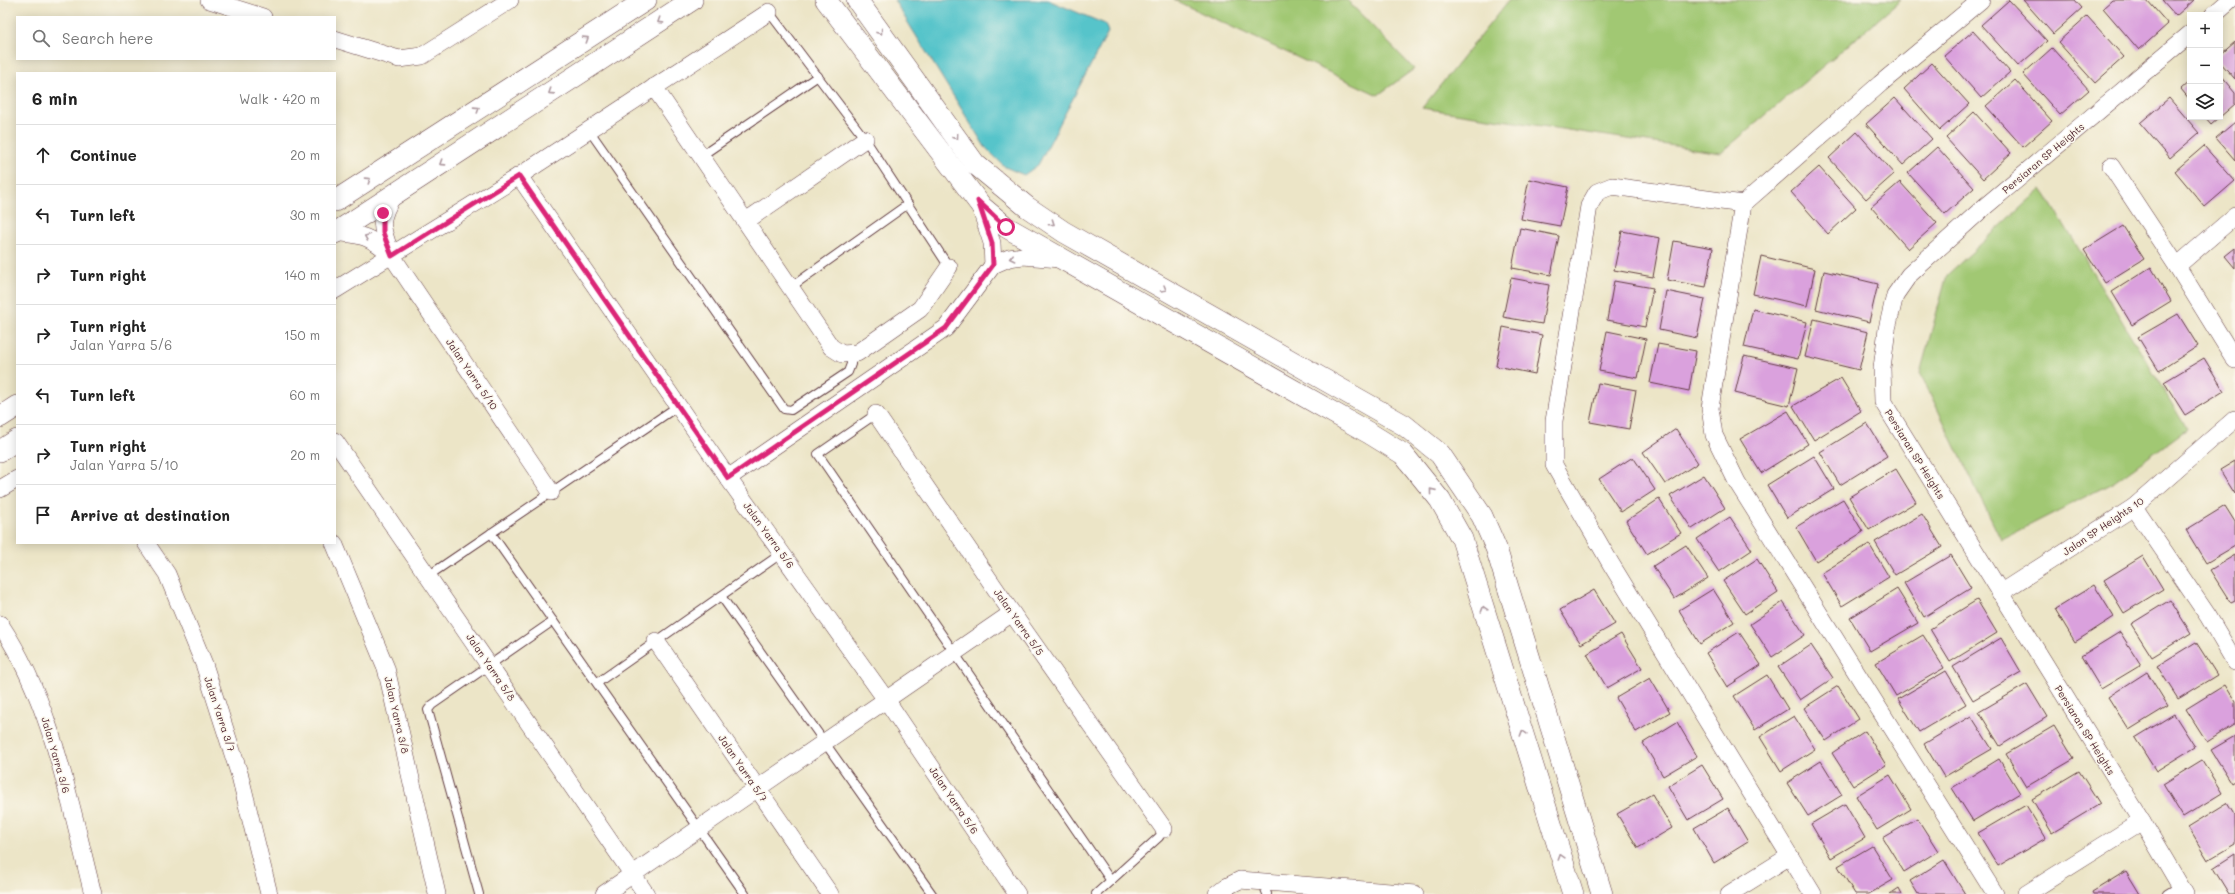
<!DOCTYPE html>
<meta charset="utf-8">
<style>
body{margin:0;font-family:Mali,sans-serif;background:#f2f2f2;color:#222}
.controls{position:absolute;right:12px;top:12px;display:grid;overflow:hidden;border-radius:0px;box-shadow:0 2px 10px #0003}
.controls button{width:36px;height:36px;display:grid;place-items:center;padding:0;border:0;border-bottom:1px solid #e0e0e0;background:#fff;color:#222;font:20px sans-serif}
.stop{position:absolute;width:12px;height:12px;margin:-9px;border:3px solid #db2777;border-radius:50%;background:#fff}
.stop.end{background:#db2777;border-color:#fff;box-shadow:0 1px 4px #0008}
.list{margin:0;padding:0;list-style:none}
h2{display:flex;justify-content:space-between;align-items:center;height:52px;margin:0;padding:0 16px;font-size:17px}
h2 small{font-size:13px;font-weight:400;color:#767676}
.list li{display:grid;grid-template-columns:26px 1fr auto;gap:12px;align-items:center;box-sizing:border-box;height:60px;padding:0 16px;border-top:1px solid #e0e0e0}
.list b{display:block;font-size:15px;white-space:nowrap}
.list p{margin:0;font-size:13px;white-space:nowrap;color:#767676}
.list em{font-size:13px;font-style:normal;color:#767676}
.icon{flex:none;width:22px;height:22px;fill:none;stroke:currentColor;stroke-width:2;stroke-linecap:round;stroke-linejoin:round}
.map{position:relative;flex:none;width:2235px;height:894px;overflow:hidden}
.search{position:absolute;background:#fff;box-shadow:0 2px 10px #0003;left:16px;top:16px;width:320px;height:44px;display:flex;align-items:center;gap:10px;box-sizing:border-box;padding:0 14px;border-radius:0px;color:#767676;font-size:15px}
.panel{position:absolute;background:#fff;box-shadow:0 2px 10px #0003;left:16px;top:72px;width:320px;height:472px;border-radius:0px}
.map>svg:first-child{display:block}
.green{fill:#a1c873;stroke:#76744f}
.water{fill:#56c4ca;stroke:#50727a}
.building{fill:#daa1dd}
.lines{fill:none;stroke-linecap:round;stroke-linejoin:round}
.service-casing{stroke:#623d42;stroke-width:10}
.minor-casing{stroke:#623d42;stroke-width:18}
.tertiary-casing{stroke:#623d42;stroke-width:22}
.service{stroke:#fff;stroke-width:8}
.minor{stroke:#fff;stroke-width:17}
.tertiary{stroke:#fff;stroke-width:21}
.oneway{stroke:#ae9aa0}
.route{stroke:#db2777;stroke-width:5}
.labels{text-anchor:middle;stroke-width:3;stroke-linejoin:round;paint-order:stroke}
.street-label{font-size:10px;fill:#4a1f2b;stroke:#fbf7ec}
</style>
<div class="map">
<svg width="2235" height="894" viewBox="0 0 2235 894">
<rect width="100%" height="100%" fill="#fbf7ec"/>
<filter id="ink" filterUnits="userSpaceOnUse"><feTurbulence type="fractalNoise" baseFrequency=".025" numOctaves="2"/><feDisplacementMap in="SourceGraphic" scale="8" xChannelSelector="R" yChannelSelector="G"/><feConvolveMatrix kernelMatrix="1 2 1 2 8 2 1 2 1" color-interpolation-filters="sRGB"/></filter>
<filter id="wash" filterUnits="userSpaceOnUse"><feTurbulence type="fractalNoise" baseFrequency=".012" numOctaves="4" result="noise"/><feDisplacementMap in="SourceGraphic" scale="16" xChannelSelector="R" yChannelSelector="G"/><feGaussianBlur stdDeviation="0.9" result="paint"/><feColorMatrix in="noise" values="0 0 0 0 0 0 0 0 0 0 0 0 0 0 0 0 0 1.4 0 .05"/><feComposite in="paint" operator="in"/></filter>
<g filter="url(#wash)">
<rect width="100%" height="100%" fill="#ece5c7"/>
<g class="green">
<polygon points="1174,0 1347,0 1414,69 1378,95"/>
<polygon points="1509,0 1901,0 1721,153 1422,108"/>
<polygon points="2042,188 2187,429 2114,482 2001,540 1920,373 1947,275"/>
</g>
<polygon class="water" points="894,0 1048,0 1105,24 1108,32 1038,165 1024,175 1005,167 985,147"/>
<g id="blocks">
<g class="building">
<polygon points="2009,0 2047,41 2018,66 1981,25"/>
<polygon points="2023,0 2075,0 2082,8 2053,34"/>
<polygon points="2112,0 2147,0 2168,24 2139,50 2103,8"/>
<polygon points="2162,0 2194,0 2176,16"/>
<polygon points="2087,16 2124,57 2095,83 2058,42"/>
<polygon points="1973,31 2010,72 1981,98 1944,56"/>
<polygon points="2235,42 2235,79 2220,62 2220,55"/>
<polygon points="2052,48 2089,90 2060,115 2023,74"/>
<polygon points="1932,63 1969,104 1940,130 1904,89"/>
<polygon points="2220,75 2235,93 2235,104 2220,117"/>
<polygon points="2015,80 2052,121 2023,147 1986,106"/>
<polygon points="2190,81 2190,100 2181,89"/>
<polygon points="1895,98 1932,139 1903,165 1866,124"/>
<polygon points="2169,98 2199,133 2170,158 2140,123"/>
<polygon points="1974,112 2011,153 1983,179 1946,138"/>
<polygon points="2205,117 2219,117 2211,124"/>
<polygon points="2235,122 2235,160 2216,138"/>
<polygon points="1857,132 1894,174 1866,199 1829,158"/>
<polygon points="2204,146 2235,181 2205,207 2175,171"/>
<polygon points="1937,147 1974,188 1945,214 1908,173"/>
<polygon points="1819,167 1856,208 1828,234 1791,192"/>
<polygon points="1529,179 1568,187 1560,226 1521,219"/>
<polygon points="1900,182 1937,223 1908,249 1871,207"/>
<polygon points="2123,226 2144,259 2105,283 2084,250"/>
<polygon points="1520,228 1559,236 1551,275 1512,268"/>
<polygon points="1622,231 1660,238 1653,277 1614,270"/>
<polygon points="1674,241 1713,248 1706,287 1667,280"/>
<polygon points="2235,248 2235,268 2225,256"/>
<polygon points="1761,256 1815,269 1807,306 1753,294"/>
<polygon points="2151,267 2171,301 2132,325 2112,292"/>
<polygon points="1824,271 1878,284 1869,322 1816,309"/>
<polygon points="1511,278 1549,285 1542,324 1503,317"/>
<polygon points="1614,281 1653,288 1645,327 1607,320"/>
<polygon points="1666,291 1705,299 1697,338 1659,330"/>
<polygon points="1753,309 1807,322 1798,359 1744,347"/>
<polygon points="2178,314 2198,346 2159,371 2138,337"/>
<polygon points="1814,319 1868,332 1859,370 1805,357"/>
<polygon points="1503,327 1542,335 1535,374 1496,366"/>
<polygon points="1607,331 1646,339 1638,378 1599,371"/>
<polygon points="1658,344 1696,351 1689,391 1650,383"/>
<polygon points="1744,356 1798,368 1789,406 1735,393"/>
<polygon points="2204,358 2224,391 2185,415 2164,382"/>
<polygon points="1841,378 1861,411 1814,440 1793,406"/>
<polygon points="1598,383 1636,390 1629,429 1590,422"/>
<polygon points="1788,411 1808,444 1761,473 1740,439"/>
<polygon points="1867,423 1887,456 1840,485 1820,452"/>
<polygon points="1676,429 1698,463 1665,484 1643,452"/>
<polygon points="1814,456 1834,489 1787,518 1767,485"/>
<polygon points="1633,457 1655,490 1621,512 1599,479"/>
<polygon points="2235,461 2235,494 2220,470"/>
<polygon points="1896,469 1916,502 1869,530 1849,497"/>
<polygon points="1704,475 1725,508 1692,529 1670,496"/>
<polygon points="1659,499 1681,533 1647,554 1626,521"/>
<polygon points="1843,499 1863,532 1816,561 1796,527"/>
<polygon points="2225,506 2235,522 2235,546 2206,563 2186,530"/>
<polygon points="1922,514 1942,547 1895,575 1875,542"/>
<polygon points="1730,517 1752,550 1719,572 1697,539"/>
<polygon points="1869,544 1889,577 1842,606 1822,573"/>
<polygon points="1686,545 1708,578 1674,599 1653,566"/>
<polygon points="1951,555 1971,588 1924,617 1904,583"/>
<polygon points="2235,555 2235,601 2231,603 2210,570"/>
<polygon points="2143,556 2163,589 2124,613 2104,580"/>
<polygon points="1757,559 1778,592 1745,614 1723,581"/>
<polygon points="2094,585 2114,617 2075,642 2055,609"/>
<polygon points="1713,589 1734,622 1700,644 1679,610"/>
<polygon points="1897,589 1918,623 1870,651 1850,618"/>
<polygon points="1594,590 1615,624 1581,644 1560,610"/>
<polygon points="1977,600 1997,633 1950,662 1930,629"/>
<polygon points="2170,600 2191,633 2152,657 2131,624"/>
<polygon points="1783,602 1805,635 1772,657 1750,624"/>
<polygon points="1739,632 1761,665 1727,687 1706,653"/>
<polygon points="2120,632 2141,665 2101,689 2081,656"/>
<polygon points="1621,634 1642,668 1607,688 1587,654"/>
<polygon points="1923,635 1944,668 1896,696 1876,663"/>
<polygon points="2001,638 2021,672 1973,700 1953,667"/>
<polygon points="2196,642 2217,675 2178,699 2157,666"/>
<polygon points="1811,645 1833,678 1800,700 1778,667"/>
<polygon points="1946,671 1966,704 1919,732 1898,699"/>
<polygon points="2147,672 2168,706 2129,730 2108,697"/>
<polygon points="1767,675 1788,709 1755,730 1734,696"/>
<polygon points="1650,678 1670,712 1636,732 1616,698"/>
<polygon points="2027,684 2047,717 2000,746 1979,712"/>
<polygon points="2225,685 2235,701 2235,724 2207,742 2186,709"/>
<polygon points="1838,686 1859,719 1826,741 1804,708"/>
<polygon points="2174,714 2195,747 2156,771 2135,738"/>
<polygon points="1794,716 1815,749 1781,771 1760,737"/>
<polygon points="1971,716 1992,749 1944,777 1924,744"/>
<polygon points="1677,722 1697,756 1663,776 1643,743"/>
<polygon points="2054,726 2074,759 2026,787 2006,754"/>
<polygon points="1865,731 1886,765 1853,786 1832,753"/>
<polygon points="2235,736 2235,781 2232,783 2211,750"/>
<polygon points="1999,759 2020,793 1973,821 1952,788"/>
<polygon points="2202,760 2222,793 2183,817 2163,784"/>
<polygon points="1821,761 1842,795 1808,816 1787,783"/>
<polygon points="1702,765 1723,799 1688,820 1668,786"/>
<polygon points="2079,771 2100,804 2052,833 2032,799"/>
<polygon points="1890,775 1911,809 1877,830 1856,796"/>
<polygon points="1652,794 1672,828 1638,848 1617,814"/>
<polygon points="2227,803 2235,816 2235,844 2208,860 2188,827"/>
<polygon points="1845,804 1865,838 1831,858 1811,824"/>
<polygon points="2026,805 2046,838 1998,866 1978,833"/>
<polygon points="1728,808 1748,842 1714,863 1694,828"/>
<polygon points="1917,818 1938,851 1904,872 1883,838"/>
<polygon points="1872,846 1893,880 1869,894 1855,894 1838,866"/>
<polygon points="2235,854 2235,894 2229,894 2213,868"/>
<polygon points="1944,860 1965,894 1918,894 1910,881"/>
<polygon points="2126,871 2140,894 2093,894 2092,892"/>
<polygon points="1899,888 1902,894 1890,894"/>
</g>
</g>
</g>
<g filter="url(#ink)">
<use href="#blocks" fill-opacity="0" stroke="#623d42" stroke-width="1"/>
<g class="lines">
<defs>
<g id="service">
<polyline points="769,12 865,139 949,267"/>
<polyline points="589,130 784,409 791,410 848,372 851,364 851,354"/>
<polyline points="701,156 818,76"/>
<polyline points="791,287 908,204"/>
<polyline points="876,414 818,454 1111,881"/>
<polyline points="491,533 745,894"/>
<polyline points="428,576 678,406"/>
<polyline points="721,596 932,894"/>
<polyline points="597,683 782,553"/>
<polyline points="1262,881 1267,894"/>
<polyline points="479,894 428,710 432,705 553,621"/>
<polyline points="1096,894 1159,837 1164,829"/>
<polyline points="2167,894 2180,886"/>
</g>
<g id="minor">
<polyline points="209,0 263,17"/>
<polyline points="1981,0 1880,84 1743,204 1710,408 1714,435 1737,482 1995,894"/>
<polyline points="2213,15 2230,0"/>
<polyline points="335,39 399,59 422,56 510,0"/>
<polyline points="654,87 831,347 842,354 857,353 920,309 949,267"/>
<polyline points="2111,166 2177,266 2235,360"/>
<polyline points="519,176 728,478 887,701 1017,894"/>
<path d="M394,194c-17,28 -13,33 -2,62l159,236"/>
<polyline points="979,204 992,243 993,265"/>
<polyline points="1743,204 1612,186 1597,192 1589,206 1554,421 1554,465 1611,564 1813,894"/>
<polyline points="746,221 865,139"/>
<path d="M335,232c28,3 34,4 56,22"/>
<polyline points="2177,266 2235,216"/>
<polyline points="335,290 519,176 769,12"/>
<polyline points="876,414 1012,613 1164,829"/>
<polyline points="335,441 646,894"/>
<polyline points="728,478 946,328 993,265 1009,258 1023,256 1060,259"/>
<polyline points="0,489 17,479"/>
<polyline points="2134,507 2208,616 2235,662"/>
<polyline points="146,543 167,574 204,664 240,776 269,894"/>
<polyline points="334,543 386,668 437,894"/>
<polyline points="2000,593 2134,507 2235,419"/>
<path d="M0,624c52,78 70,180 93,270"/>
<polyline points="656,641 830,894"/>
<polyline points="604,894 1012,613"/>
<polyline points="1217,894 1226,887 1240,880 1415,894"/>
<polyline points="1729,894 1790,856"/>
<polyline points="2026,894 2142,821"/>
<polyline points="2185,894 2142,821 1883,402 1882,368 1887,329 1895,295 1909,275 1982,209 2190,34"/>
</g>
<g id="tertiary">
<polyline points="826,0 982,207 1006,227 1369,433 1403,454 1440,500 1462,539 1573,894"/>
<polyline points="857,0 975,164 1027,207 1064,232 1404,425 1440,454 1482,516 1496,548 1602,894"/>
<polyline points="335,201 646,0"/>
<polyline points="335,233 692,0"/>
<polyline points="0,417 17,406"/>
<polyline points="0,451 17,440"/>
</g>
</defs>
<use href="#service" class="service-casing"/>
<use href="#minor" class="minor-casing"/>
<use href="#tertiary" class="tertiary-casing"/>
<use href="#service" class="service"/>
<use href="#minor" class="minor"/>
<use href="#tertiary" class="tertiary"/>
</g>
<defs><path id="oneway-chevron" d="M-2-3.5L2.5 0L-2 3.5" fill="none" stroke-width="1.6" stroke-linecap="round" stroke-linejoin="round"/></defs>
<g class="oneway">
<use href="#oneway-chevron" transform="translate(660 21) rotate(147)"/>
<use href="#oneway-chevron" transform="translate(880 32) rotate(54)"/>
<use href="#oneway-chevron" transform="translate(586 39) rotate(-33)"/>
<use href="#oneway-chevron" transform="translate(551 92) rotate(147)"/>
<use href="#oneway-chevron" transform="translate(477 109) rotate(-33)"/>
<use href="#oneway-chevron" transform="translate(956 137) rotate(54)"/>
<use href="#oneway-chevron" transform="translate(442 163) rotate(147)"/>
<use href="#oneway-chevron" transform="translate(368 180) rotate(-33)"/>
<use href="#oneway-chevron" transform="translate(1052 223) rotate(34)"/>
<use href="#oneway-chevron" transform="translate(367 237) rotate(-158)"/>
<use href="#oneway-chevron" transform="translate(1012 258) rotate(167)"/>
<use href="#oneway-chevron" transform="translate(1164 289) rotate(30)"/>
<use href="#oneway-chevron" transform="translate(1432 491) rotate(-129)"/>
<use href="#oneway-chevron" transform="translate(1484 609) rotate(-107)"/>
<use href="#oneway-chevron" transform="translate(1523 733) rotate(-107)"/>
<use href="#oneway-chevron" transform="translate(1561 857) rotate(-107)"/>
</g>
</g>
<g class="lines" filter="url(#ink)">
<polyline class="route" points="383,213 383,233 392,256 519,176 728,478 946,328 993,265 992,243 978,201 1006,227"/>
</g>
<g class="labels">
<g class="street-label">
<text transform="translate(2043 158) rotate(-40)" y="4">Persiaran SP Heights</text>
<text transform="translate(472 374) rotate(56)" y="4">Jalan Yarra 5/10</text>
<text transform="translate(1915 454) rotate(58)" y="4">Persiaran SP Heights</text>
<text transform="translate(2103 526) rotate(-34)" y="4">Jalan SP Heights 10</text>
<text transform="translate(769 535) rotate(54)" y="4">Jalan Yarra 5/6</text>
<text transform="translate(1019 622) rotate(55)" y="4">Jalan Yarra 5/5</text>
<text transform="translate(491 667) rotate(56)" y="4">Jalan Yarra 5/8</text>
<text transform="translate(220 714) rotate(72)" y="4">Jalan Yarra 3/7</text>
<text transform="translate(397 715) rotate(77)" y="4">Jalan Yarra 3/8</text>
<text transform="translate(2085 730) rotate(58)" y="4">Persiaran SP Heights</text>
<text transform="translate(56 755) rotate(74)" y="4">Jalan Yarra 3/6</text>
<text transform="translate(743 768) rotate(56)" y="4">Jalan Yarra 5/7</text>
<text transform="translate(954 800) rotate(56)" y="4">Jalan Yarra 5/6</text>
</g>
</g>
</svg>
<div class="controls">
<button>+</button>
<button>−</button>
<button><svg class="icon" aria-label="layers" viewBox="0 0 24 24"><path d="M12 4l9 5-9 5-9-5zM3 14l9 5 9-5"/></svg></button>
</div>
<div class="stop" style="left:1006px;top:227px"></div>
<div class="stop end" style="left:383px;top:213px"></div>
<div class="search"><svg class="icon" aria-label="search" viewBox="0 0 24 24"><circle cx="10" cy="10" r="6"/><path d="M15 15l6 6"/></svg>Search here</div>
<section class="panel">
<h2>6 min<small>Walk · 420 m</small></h2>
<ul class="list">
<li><svg class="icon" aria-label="ahead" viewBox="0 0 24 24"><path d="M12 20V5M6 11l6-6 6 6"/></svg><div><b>Continue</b></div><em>20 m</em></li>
<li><svg class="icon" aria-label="left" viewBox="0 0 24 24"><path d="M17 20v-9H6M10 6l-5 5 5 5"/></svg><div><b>Turn left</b></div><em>30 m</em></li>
<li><svg class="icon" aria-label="right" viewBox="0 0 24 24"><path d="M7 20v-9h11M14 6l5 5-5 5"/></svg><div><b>Turn right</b></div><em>140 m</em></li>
<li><svg class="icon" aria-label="right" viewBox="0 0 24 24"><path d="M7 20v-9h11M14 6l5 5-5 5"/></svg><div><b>Turn right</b><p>Jalan Yarra 5/6</p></div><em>150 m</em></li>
<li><svg class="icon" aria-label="left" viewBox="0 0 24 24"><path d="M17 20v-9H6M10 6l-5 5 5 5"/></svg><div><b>Turn left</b></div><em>60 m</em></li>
<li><svg class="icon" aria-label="right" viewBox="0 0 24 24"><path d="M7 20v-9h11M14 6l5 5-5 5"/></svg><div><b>Turn right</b><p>Jalan Yarra 5/10</p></div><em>20 m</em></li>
<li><svg class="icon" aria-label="arrive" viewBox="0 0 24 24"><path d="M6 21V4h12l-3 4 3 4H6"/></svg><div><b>Arrive at destination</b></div></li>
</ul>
</section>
</div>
